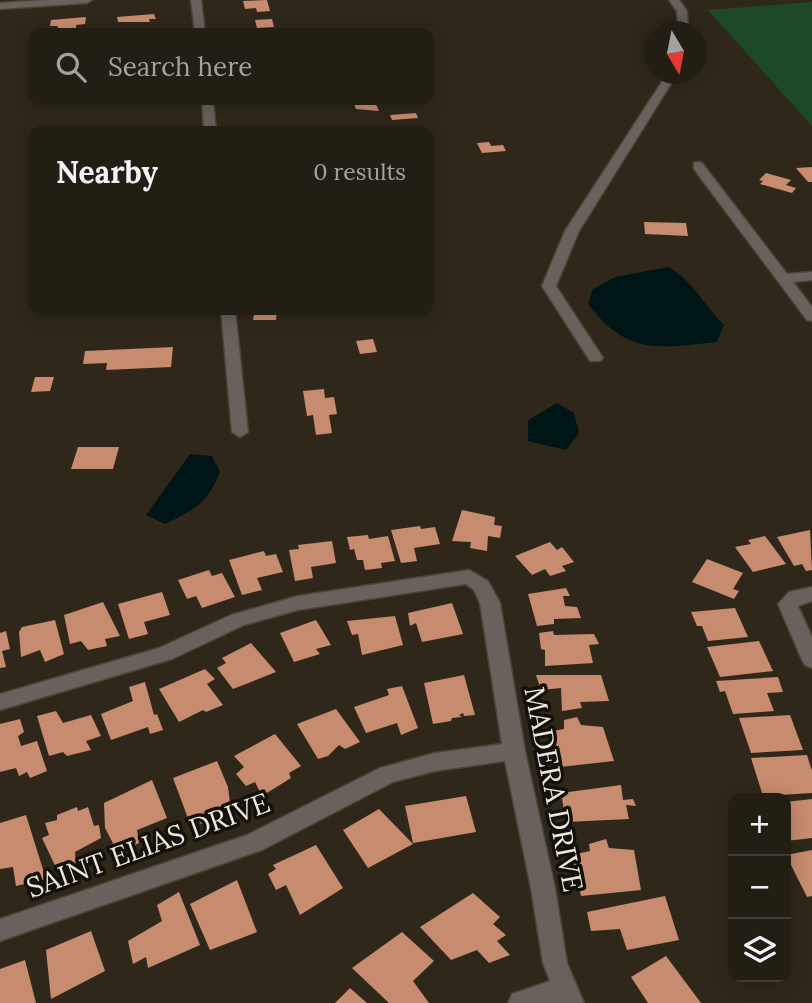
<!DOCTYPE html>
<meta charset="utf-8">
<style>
body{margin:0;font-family:Lora,serif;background:#2f2b22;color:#f1f3f6}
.controls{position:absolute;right:21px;bottom:21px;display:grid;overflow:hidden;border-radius:14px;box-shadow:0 4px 18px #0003}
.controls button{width:63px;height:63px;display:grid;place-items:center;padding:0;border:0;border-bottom:2px solid #403c34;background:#231e14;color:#f1f3f6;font:35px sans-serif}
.compass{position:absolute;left:644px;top:21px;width:63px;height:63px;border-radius:50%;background:#231e14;box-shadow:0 4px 18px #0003;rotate:170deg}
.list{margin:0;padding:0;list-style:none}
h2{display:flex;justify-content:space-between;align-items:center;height:91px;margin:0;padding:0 28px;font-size:30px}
h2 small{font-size:23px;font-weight:400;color:#a3a2a0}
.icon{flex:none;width:38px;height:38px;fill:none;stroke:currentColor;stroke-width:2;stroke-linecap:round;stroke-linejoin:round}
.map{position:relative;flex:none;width:812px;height:1003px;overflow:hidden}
.search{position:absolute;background:#231e14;box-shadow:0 4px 18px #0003;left:28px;top:28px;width:406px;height:77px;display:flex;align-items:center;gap:18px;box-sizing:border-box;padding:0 24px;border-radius:14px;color:#a3a2a0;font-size:26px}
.panel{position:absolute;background:#231e14;box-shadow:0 4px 18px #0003;left:28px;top:126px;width:406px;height:189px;border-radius:14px}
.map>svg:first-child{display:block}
.green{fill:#1d4927}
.water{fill:#001516}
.building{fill:#c78b6f}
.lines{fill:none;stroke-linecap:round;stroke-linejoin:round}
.minor-casing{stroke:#4a4336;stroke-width:3}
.minor{fill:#68615c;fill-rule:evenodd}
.labels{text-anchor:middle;stroke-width:7;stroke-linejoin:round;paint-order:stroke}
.near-street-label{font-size:28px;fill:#ede8df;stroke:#14110b}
</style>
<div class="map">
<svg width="812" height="1003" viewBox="0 0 812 1003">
<rect width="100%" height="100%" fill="#2f281a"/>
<polygon class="green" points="812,2 812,126 708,10"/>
<g class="water">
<path d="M668,267c24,12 37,40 56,58l-7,17c-57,6 -90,14 -129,-38l5,-15 22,-12z"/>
<polygon points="557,403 574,413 579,433 566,450 528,441 528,420"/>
<path d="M190,454l22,2 8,16c-13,32 -25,37 -55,52l-19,-9z"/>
</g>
<g class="building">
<polygon points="267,0 270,11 257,12 256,8 245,9 243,1"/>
<polygon points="154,14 156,19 149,19 150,22 118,22 117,17"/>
<polygon points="86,17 85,24 76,25 76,28 57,29 58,26 50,26 51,20"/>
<polygon points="272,19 274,27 257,28 255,20"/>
<polygon points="375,102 379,111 356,109 354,104"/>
<polygon points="416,113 418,118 392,120 390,115"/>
<polygon points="489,142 491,146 503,145 506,151 482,153 477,143"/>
<polygon points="812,167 812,182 808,182 796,168"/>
<polygon points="766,173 791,180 786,185 796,188 792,193 760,184 763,181 759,180"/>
<polygon points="644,222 686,223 688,236 645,234"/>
<polygon points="255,310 277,310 276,320 253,320"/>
<polygon points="373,339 377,352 360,354 356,341"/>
<polygon points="173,347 171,367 106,370 107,363 83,364 85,351"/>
<polygon points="35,377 54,377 50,391 31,392"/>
<polygon points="324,389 325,398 334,397 337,414 329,415 332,433 316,435 313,415 307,416 303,391"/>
<polygon points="78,447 119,447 113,469 71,469"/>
<polygon points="462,510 495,517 494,525 502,526 500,538 488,536 487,551 470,548 471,542 452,541"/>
<polygon points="420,526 421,529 435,527 440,544 414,548 417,561 401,563 391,530"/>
<polygon points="810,530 812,570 806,571 802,564 794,566 777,537"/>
<polygon points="368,535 369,539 388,536 395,561 381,563 382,568 365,570 363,560 357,560 354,549 350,550 347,537"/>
<polygon points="765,536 786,564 753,572 735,547 751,544 748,540"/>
<polygon points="332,541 336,563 311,567 313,578 295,581 289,550 299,549 298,545"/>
<polygon points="550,542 557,550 562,547 574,562 562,566 566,571 550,576 545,569 532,575 515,556"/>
<polygon points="264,551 266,556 276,554 283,572 257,578 262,590 242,595 229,560"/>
<polygon points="707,559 743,573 733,589 739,591 734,599 692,582"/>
<polygon points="209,570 212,576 222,573 235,597 202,608 196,596 187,599 178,580"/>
<polygon points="566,588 570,596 563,596 565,606 577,607 581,618 554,619 554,624 537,626 528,594"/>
<polygon points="162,592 170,615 144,622 148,634 129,639 118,604"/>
<polygon points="103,602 120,636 105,639 107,646 88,650 81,641 70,644 64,615"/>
<polygon points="452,603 463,634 422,642 416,623 410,626 408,613"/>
<polygon points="735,608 748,637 708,641 702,626 697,626 691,612"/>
<polygon points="395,616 403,645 362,655 358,634 352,635 347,621"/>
<polygon points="55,620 64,654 45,662 40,650 21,657 19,632 22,627"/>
<polygon points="316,620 331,645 316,649 320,654 294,662 280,633"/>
<polygon points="6,631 10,649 2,651 6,667 0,668 0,633"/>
<polygon points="553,631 554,635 594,634 599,644 589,645 593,663 545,666 545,650 541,649 539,633"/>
<polygon points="759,641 773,671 720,677 707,647"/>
<polygon points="251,643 276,672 233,689 217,668 226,663 222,658"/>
<polygon points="205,669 215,679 207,684 223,705 206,712 203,710 179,722 159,689"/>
<polygon points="464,675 475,715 464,716 463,713 459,715 462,717 452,718 451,721 433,724 424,683"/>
<polygon points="536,675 601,675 609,701 580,702 582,708 562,711 561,688 541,690"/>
<polygon points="778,677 783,692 767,693 774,711 733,714 725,691 720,692 716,681"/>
<polygon points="145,682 154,715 157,714 163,730 150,734 148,727 111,740 101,714 133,701 129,687"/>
<polygon points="402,686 418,728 401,735 397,723 366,733 354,707 389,695 387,689"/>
<polygon points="336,709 360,742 345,749 339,745 328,756 318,759 297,724"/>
<polygon points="56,711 63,723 91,715 101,736 86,741 91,750 67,756 63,752 49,756 37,716"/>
<polygon points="790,715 803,750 751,753 739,718"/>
<polygon points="577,717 581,725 603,727 614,761 560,767 547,732 564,729 564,720"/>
<polygon points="20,719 24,732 18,736 21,746 37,741 47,771 30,778 27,772 19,776 16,768 0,772 0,724"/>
<polygon points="275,734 301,766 289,773 291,778 262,796 255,782 246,786 236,774 244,767 234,756"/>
<polygon points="807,755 812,771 812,793 763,796 751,758"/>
<polygon points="217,761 228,787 230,803 211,811 213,818 201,824 197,818 189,821 173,778"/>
<polygon points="152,780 167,818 137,830 139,843 118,853 105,828 104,803"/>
<polygon points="621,785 623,800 633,799 636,806 626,805 629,819 566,822 561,793"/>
<polygon points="466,796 476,832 413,843 405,806"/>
<polygon points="812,799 812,838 786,841 786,802"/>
<polygon points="77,807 78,811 88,807 94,826 99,825 101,838 75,852 76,866 58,872 42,838 49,835 45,823 57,820 57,815"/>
<polygon points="379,809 413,844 368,868 343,830"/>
<polygon points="26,815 46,879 16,886 13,867 0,869 0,823"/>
<polygon points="606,839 609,848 634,850 641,890 581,896 572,855 590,851 589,844"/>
<polygon points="316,845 343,888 300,915 286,885 276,890 268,874 276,869 273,865"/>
<polygon points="812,850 812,896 807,897 786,855"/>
<polygon points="237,880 257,932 210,950 190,904"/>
<polygon points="179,892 200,945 148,968 146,957 133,964 128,941 162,921 157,905"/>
<polygon points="473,893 500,917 493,924 506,935 497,941 510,955 489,963 477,950 451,960 420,927"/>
<polygon points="665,896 679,940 627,950 620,929 591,931 587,912"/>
<polygon points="91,931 105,971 51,999 46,950"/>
<polygon points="402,932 434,961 413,981 429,1003 389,1003 352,968"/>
<polygon points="666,956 701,1003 648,1003 631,977"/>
<polygon points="25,960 36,1003 0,1003 0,969"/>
<polygon points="350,988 367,1003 335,1003"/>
</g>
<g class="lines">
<defs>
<g id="minor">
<polygon points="45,0 92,0 87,3 0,9 0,3"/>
<polygon points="191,0 201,0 205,33 195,33"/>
<polygon points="669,0 679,0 687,11 688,32 678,32 677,11"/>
<polygon points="667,74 677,74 579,231 556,286 603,358 600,361 590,361 542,286 565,231"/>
<polygon points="202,100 213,100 216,131 204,131"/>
<polygon points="698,162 702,163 787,274 812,272 812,280 793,282 812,307 812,321 807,320 694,169 694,163"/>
<polygon points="221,310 235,310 248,432 240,437 232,432"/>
<polygon points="469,570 488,581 500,603 525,751 555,888 567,963 584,1003 508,1003 512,994 550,981 543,963 531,888 505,761 435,771 393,782 262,850 0,941 0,919 247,835 380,768 435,753 502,744 480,603 474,590 466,584 298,610 244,625 172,659 0,710 0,694 159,648 231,615 298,596"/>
<polygon points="812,587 812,601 798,606 812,637 812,668 805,665 802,660 778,604 789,592"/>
</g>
</defs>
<use href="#minor" class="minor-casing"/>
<use href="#minor" class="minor"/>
</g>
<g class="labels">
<g class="near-street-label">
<text transform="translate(554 789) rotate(79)" y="10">MADERA DRIVE</text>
<text transform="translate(148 845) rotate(-20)" y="10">SAINT ELIAS DRIVE</text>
</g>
</g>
</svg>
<div class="controls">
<button>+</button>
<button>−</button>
<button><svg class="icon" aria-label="layers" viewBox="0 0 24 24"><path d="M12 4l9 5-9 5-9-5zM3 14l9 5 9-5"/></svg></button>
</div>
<svg class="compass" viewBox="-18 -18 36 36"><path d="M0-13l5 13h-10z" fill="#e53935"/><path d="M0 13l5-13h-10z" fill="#a3a2a0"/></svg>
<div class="search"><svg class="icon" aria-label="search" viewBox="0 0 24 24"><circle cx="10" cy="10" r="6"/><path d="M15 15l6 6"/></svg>Search here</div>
<section class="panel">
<h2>Nearby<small>0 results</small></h2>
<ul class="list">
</ul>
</section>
</div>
